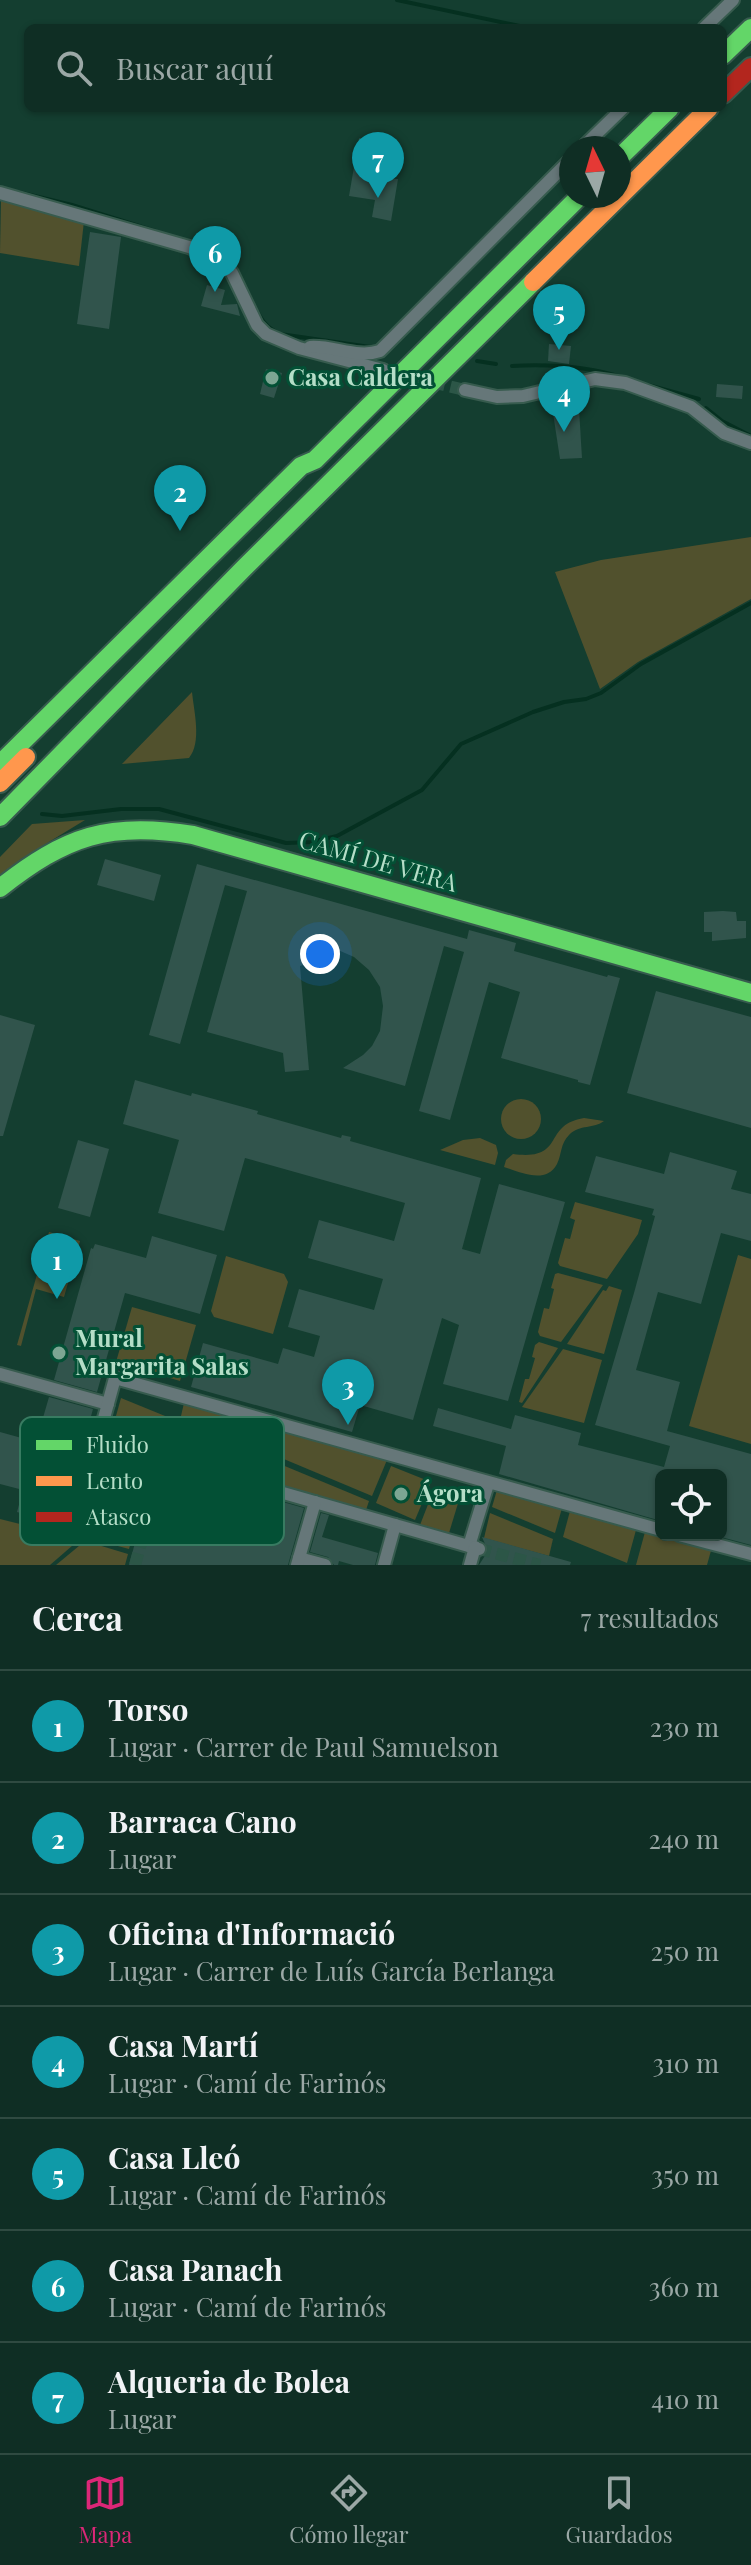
<!DOCTYPE html>
<html lang="es">
<meta charset="utf-8">
<style>
body{margin:0;font-family:"Playfair Display",serif;background:#18362c;color:#f1f3f6}
.controls{position:absolute;right:24px;bottom:24px;display:grid;overflow:hidden;border-radius:12px;box-shadow:0 2px 6px #0004}
.controls button{width:72px;height:72px;display:grid;place-items:center;padding:0;border:0;border-bottom:2px solid #2f4a41;background:#0f2e24;color:#f1f3f6;font:40px sans-serif}
.compass{position:absolute;left:559px;top:136px;width:72px;height:72px;border-radius:50%;background:#0f2e24;box-shadow:0 2px 6px #0004;rotate:355deg}
.you{position:absolute;left:320px;top:954px;width:28px;height:28px;margin:-20px;border:6px solid #fff;border-radius:50%;background:#1a73e8;box-shadow:0 0 0 12px #1a73e833}
.badge{display:grid;place-items:center;width:52px;height:52px;border-radius:50%;background:#db2777;color:#fff;font-size:26px;font-weight:700}
.pin{position:absolute;translate:-50% -66px;filter:drop-shadow(0 2px 4px #0008)}
.pin::after{content:'';position:absolute;top:42px;width:28px;height:24px;background:inherit;clip-path:polygon(0 0,100% 0,50% 100%)}
.list{margin:0;padding:0;list-style:none}
h2{display:flex;justify-content:space-between;align-items:center;height:104px;margin:0;padding:0 32px;font-size:34px}
h2 small{font-size:26px;font-weight:400;color:#9ba8a6}
.list li{display:grid;grid-template-columns:52px 1fr auto;gap:24px;align-items:center;box-sizing:border-box;height:112px;padding:0 32px;border-top:2px solid #2f4a41}
.list b{display:block;font-size:30px;white-space:nowrap}
.list p{margin:0;font-size:26px;white-space:nowrap;color:#9ba8a6}
.list em{font-size:26px;font-style:normal;color:#9ba8a6}
.icon{flex:none;width:44px;height:44px;fill:none;stroke:currentColor;stroke-width:2;stroke-linecap:round;stroke-linejoin:round}
.map{position:relative;flex:none;width:751px;height:1565px;overflow:hidden}
.search{position:absolute;background:#0f2e24;box-shadow:0 2px 6px #0004;left:24px;right:24px;top:24px;height:88px;display:flex;align-items:center;gap:20px;box-sizing:border-box;padding:0 28px;border-radius:12px;color:#9ba8a6;font-size:30px}
.sheet{height:888px;background:#0f2e24}
nav{display:flex;justify-content:space-around;align-items:center;box-sizing:border-box;height:112px;border-top:2px solid #2f4a41;background:#0f2e24;font-size:22px;color:#9ba8a6}
nav a{display:grid;justify-items:center;gap:4px}
nav .on{color:#db2777}
.map>svg:first-child{display:block}
.green{fill:#51512d}
.lines{fill:none;stroke-linecap:round;stroke-linejoin:round}
.stream{stroke:#053020;stroke-width:4}
.building{fill:#31544c}
.street-tunnel{stroke:#2c5647;stroke-width:12;stroke-dasharray:12 6;stroke-linecap:butt}
.street-casing{stroke:#375b4e;stroke-width:16}
.fast-casing{stroke:#375b4e;stroke-width:22}
.slow-casing{stroke:#375b4e;stroke-width:22}
.jam-casing{stroke:#375b4e;stroke-width:22}
.street{stroke:#667779;stroke-width:12}
.fast{stroke:#63d668;stroke-width:18}
.slow{stroke:#ff974d;stroke-width:18}
.jam{stroke:#b3261e;stroke-width:18}
.poi-dot{fill:#7da693;stroke:#035035;stroke-width:3}
.labels{text-anchor:middle;stroke-width:6;stroke-linejoin:round;paint-order:stroke}
.poi-label{font-size:24px;font-weight:bold;fill:#b5dec8;stroke:#035035;text-anchor:start}
.street-label{font-size:24px;fill:#b5dec8;stroke:#035035}
.key{fill:#035035;stroke:#387b61;stroke-width:2}
.key-label{font-size:22px;fill:#b5dec8}
</style>
<div class="map">
<svg width="751" height="1565" viewBox="0 0 751 1565">
<rect width="100%" height="100%" fill="#143e30"/>
<g class="green">
<polygon points="1,199 84,221 79,266 0,253"/>
<polygon points="751,537 751,599 638,662 600,689 555,572 601,560"/>
<path d="M192,692c2,20 10,50 -3,66l-67,6z"/>
<polygon points="85,820 21,859 0,877 0,857 32,824"/>
<circle cx="521" cy="1119" r="20"/>
<path d="M584,1118l20,3c-10,8 -24,3 -35,14 -9,9 -7,19 -12,29 -11,21 -37,8 -53,3l2,-7 7,-6c54,7 28,-29 71,-36z"/>
<polygon points="480,1138 496,1145 498,1153 495,1165 440,1150 463,1140"/>
<polygon points="575,1202 642,1220 638,1234 607,1279 560,1266 558,1263 565,1238 570,1239 575,1220 570,1218"/>
<polygon points="49,1232 80,1241 64,1297 36,1289 21,1346 17,1345"/>
<polygon points="738,1255 751,1259 751,1444 689,1426"/>
<polygon points="226,1256 284,1274 288,1282 273,1334 214,1317 211,1311"/>
<polygon points="558,1273 603,1285 561,1342 540,1336 538,1332 544,1308 549,1309 554,1289 551,1288 555,1274"/>
<polygon points="609,1286 622,1290 604,1354 567,1344 603,1290 606,1291"/>
<polygon points="132,1307 196,1325 180,1381 116,1362"/>
<polygon points="539,1342 558,1348 522,1403 519,1402 525,1379 529,1379 535,1358 532,1357 535,1345"/>
<polygon points="563,1349 602,1360 584,1423 522,1407"/>
<polygon points="121,1398 170,1418 160,1451 114,1439 111,1434"/>
<polygon points="184,1403 250,1421 244,1442 181,1416"/>
<polygon points="259,1424 387,1460 372,1496 253,1446"/>
<polygon points="251,1452 369,1501 366,1510 245,1475"/>
<polygon points="391,1466 431,1482 415,1520 376,1503"/>
<polygon points="149,1477 129,1549 88,1538"/>
<polygon points="434,1489 459,1500 449,1533 420,1525"/>
<polygon points="497,1490 562,1508 555,1533 492,1507"/>
<polygon points="570,1511 636,1530 627,1563 563,1537"/>
<polygon points="490,1513 553,1539 549,1556 484,1538"/>
<polygon points="0,1519 80,1539 50,1565 0,1565"/>
<polygon points="645,1532 712,1547 707,1565 636,1565"/>
<polygon points="85,1541 128,1554 125,1565 56,1565"/>
</g>
<g class="lines">
<g class="stream">
<polyline points="397,0 529,28"/>
<polyline points="18,192 72,205 155,231"/>
<polyline points="198,245 220,252"/>
<path d="M254,306c7,13 12,22 26,28l90,13"/>
<polyline points="477,361 496,364"/>
<path d="M512,366c38,-2 76,0 112,12"/>
<polyline points="648,385 699,399"/>
<polyline points="706,408 722,421 751,436"/>
<polyline points="42,814 62,816 121,809 159,809 286,843 312,842 337,836 422,790 461,744 533,712 564,702 586,699 601,693 641,664 751,603"/>
</g>
</g>
<g class="building">
<polygon points="373,137 392,141 385,178 398,179 391,221 372,217 375,200 349,196 359,138 372,141"/>
<polygon points="90,232 121,237 109,329 77,324"/>
<polygon points="207,285 225,290 221,305 237,304 240,316 201,306"/>
<polygon points="549,344 571,346 569,364 548,361"/>
<polygon points="266,369 282,373 274,398 260,394"/>
<polygon points="717,384 743,386 742,399 716,397"/>
<polygon points="579,409 582,458 560,459 553,413"/>
<polygon points="105,859 161,875 154,901 97,885"/>
<polygon points="197,864 467,939 469,930 516,943 514,951 607,977 608,975 620,978 590,1085 578,1082 578,1080 501,1058 520,992 489,982 450,1120 419,1111 464,952 444,946 405,1086 343,1068 363,1055 372,1046 380,1031 383,1006 380,987 369,970 354,957 338,950 324,947 323,958 300,966 309,1070 285,1072 283,1053 207,1032 247,891 225,885 180,1044 149,1035"/>
<polygon points="723,911 736,912 737,921 746,921 746,938 712,941 712,932 704,932 704,912"/>
<polygon points="656,991 751,1017 751,1128 627,1093"/>
<polygon points="0,1015 35,1025 3,1136 0,1136"/>
<polygon points="135,1080 191,1096 192,1093 258,1111 257,1114 341,1138 342,1135 351,1137 350,1141 481,1178 462,1249 480,1254 499,1184 565,1202 508,1401 443,1384 459,1325 442,1318 413,1420 360,1405 352,1432 191,1387 203,1343 278,1364 283,1348 314,1357 320,1336 288,1327 299,1289 374,1310 383,1279 308,1258 319,1220 394,1241 405,1203 245,1158 224,1231 158,1213 179,1140 123,1124"/>
<polygon points="78,1140 109,1149 90,1217 58,1208"/>
<polygon points="670,1152 737,1171 731,1189 751,1194 751,1241 721,1233 701,1304 658,1292 636,1370 680,1382 667,1431 751,1454 751,1545 721,1537 721,1475 661,1475 661,1521 499,1474 506,1446 433,1426 438,1408 511,1429 515,1415 581,1433 578,1445 664,1467 670,1446 595,1425 634,1293 655,1216 652,1215 654,1209 585,1192 596,1156 664,1174"/>
<polygon points="152,1236 217,1255 200,1314 125,1293 97,1392 54,1380 91,1248 93,1249 95,1244 146,1258"/>
<polygon points="49,1397 93,1409 79,1460 68,1457 49,1521 17,1512 23,1490 0,1484 0,1432 36,1442"/>
<polygon points="156,1466 304,1508 288,1565 129,1565"/>
<polygon points="321,1513 329,1515 322,1537 378,1553 375,1565 353,1565 339,1561 338,1565 334,1565 328,1557 310,1552"/>
<polygon points="482,1537 571,1562 570,1565 479,1565 488,1551"/>
</g>
<g class="lines">
<g class="street-tunnel">
<polyline points="398,374 465,390"/>
<polyline points="479,1549 540,1565"/>
<polyline points="135,1565 164,1460"/>
</g>
<defs>
<g id="street">
<polyline points="704,28 733,0"/>
<polyline points="582,148 623,108"/>
<polyline points="0,193 189,247 220,260 232,273 257,325 266,334 299,348 383,370"/>
<path d="M310,347c23,-2 47,12 70,4l191,-192"/>
<polyline points="465,390 497,397 523,396 595,379 625,383 691,407 724,433 751,443"/>
<polyline points="0,1374 108,1404"/>
<polyline points="679,1535 751,1554"/>
<polyline points="469,1546 488,1484"/>
<polyline points="479,1549 98,1440 115,1378 661,1530"/>
<polyline points="299,1558 325,1565"/>
<polyline points="297,1565 315,1502"/>
<polyline points="384,1565 395,1525"/>
<polyline points="470,1565 475,1547"/>
</g>
<g id="fast">
<polyline points="723,55 751,28"/>
<polyline points="619,158 670,108"/>
<polyline points="0,764 301,466 315,460 580,196"/>
<polyline points="0,817 244,568 533,282"/>
<path d="M0,888c66,-52 109,-67 193,-53l558,158"/>
</g>
<g id="slow">
<polyline points="533,282 709,108"/>
<polyline points="0,783 26,757"/>
</g>
<polyline id="jam" points="723,94 751,67"/>
</defs>
<use href="#street" class="street-casing"/>
<use href="#fast" class="fast-casing"/>
<use href="#slow" class="slow-casing"/>
<use href="#jam" class="jam-casing"/>
<use href="#street" class="street"/>
<use href="#fast" class="fast"/>
<use href="#slow" class="slow"/>
<use href="#jam" class="jam"/>
</g>
<g class="poi-dot">
<circle cx="272" cy="378" r="8"/>
<circle cx="59" cy="1353" r="8"/>
<circle cx="401" cy="1494" r="8"/>
</g>
<g class="labels">
<g class="poi-label">
<text x="288" y="386">Casa Caldera</text>
<text x="75" y="1347">Mural<tspan x="75" dy="28">Margarita Salas</tspan></text>
<text x="417" y="1502">Ágora</text>
</g>
<g class="street-label">
<text transform="translate(378 862) rotate(16)" y="8">CAMÍ DE VERA</text>
</g>
</g>
<rect x="20" y="1417" width="264" height="128" rx="12" class="key"/>
<rect x="36" y="1440" width="36" height="10" fill="#63d668"/>
<rect x="36" y="1476" width="36" height="10" fill="#ff974d"/>
<rect x="36" y="1512" width="36" height="10" fill="#b3261e"/>
<g class="key-label">
<text x="86" y="1453">Fluido</text>
<text x="86" y="1489">Lento</text>
<text x="86" y="1525">Atasco</text>
</g>
</svg>
<div class="controls">
<button><svg class="icon" aria-label="locate" viewBox="0 0 24 24"><circle cx="12" cy="12" r="6"/><path d="M12 2v4M12 18v4M2 12h4M18 12h4"/></svg></button>
</div>
<svg class="compass" viewBox="-18 -18 36 36"><path d="M0-13l5 13h-10z" fill="#e53935"/><path d="M0 13l5-13h-10z" fill="#9ba8a6"/></svg>
<div class="you"></div>
<div class="pin badge" style="left:57px;top:1299px;background:#0f9aa8">1</div>
<div class="pin badge" style="left:180px;top:531px;background:#0f9aa8">2</div>
<div class="pin badge" style="left:348px;top:1425px;background:#0f9aa8">3</div>
<div class="pin badge" style="left:564px;top:432px;background:#0f9aa8">4</div>
<div class="pin badge" style="left:559px;top:350px;background:#0f9aa8">5</div>
<div class="pin badge" style="left:215px;top:292px;background:#0f9aa8">6</div>
<div class="pin badge" style="left:378px;top:198px;background:#0f9aa8">7</div>
<div class="search"><svg class="icon" aria-label="search" viewBox="0 0 24 24"><circle cx="10" cy="10" r="6"/><path d="M15 15l6 6"/></svg>Buscar aquí</div>
</div>
<section class="sheet">
<h2>Cerca<small>7 resultados</small></h2>
<ul class="list">
<li><span class="badge" style="background:#0f9aa8">1</span><div><b>Torso</b><p>Lugar · Carrer de Paul Samuelson</p></div><em>230 m</em></li>
<li><span class="badge" style="background:#0f9aa8">2</span><div><b>Barraca Cano</b><p>Lugar</p></div><em>240 m</em></li>
<li><span class="badge" style="background:#0f9aa8">3</span><div><b>Oficina d'Informació</b><p>Lugar · Carrer de Luís García Berlanga</p></div><em>250 m</em></li>
<li><span class="badge" style="background:#0f9aa8">4</span><div><b>Casa Martí</b><p>Lugar · Camí de Farinós</p></div><em>310 m</em></li>
<li><span class="badge" style="background:#0f9aa8">5</span><div><b>Casa Lleó</b><p>Lugar · Camí de Farinós</p></div><em>350 m</em></li>
<li><span class="badge" style="background:#0f9aa8">6</span><div><b>Casa Panach</b><p>Lugar · Camí de Farinós</p></div><em>360 m</em></li>
<li><span class="badge" style="background:#0f9aa8">7</span><div><b>Alqueria de Bolea</b><p>Lugar</p></div><em>410 m</em></li>
</ul>
</section>
<nav>
<a class="on"><svg class="icon" aria-label="map" viewBox="0 0 24 24"><path d="M3 6l6-2 6 2 6-2v14l-6 2-6-2-6 2zM9 4v14M15 6v14"/></svg>Mapa</a>
<a><svg class="icon" aria-label="directions" viewBox="0 0 24 24"><path d="M12 3l9 9-9 9-9-9zM9 14v-3h6M13 9l2 2-2 2"/></svg>Cómo llegar</a>
<a><svg class="icon" aria-label="saved" viewBox="0 0 24 24"><path d="M7 4h10v16l-5-4-5 4z"/></svg>Guardados</a>
</nav>
